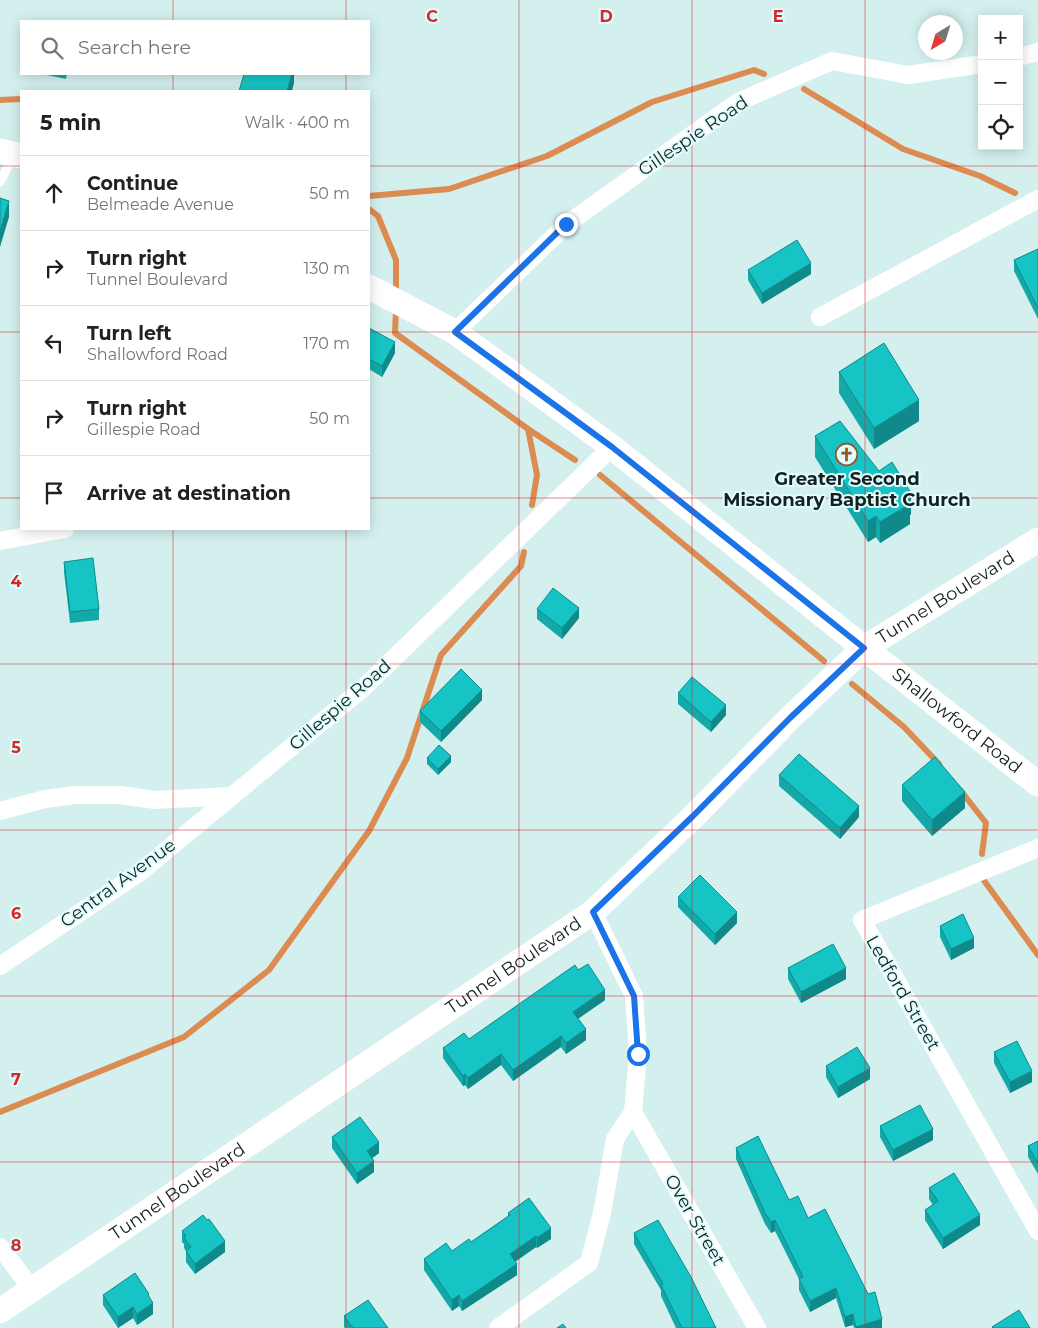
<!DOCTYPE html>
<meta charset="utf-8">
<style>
body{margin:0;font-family:Montserrat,sans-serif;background:#f6f6f6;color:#202124}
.controls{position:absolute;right:15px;top:15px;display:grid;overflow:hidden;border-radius:0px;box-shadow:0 2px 12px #0003}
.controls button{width:45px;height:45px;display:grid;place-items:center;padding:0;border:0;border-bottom:1px solid #e0e0e0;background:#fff;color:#202124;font:25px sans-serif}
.compass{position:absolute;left:918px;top:15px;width:45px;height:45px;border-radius:50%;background:#fff;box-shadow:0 2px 12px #0003;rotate:218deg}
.stop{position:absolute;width:15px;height:15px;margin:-11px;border:4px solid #1a73e8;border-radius:50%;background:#fff}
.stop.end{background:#1a73e8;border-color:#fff;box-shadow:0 1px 5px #0008}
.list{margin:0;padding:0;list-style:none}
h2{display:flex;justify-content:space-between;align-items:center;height:65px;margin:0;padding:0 20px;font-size:21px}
h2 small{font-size:16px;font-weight:400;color:#757577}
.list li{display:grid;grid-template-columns:32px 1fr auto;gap:15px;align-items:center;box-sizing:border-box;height:75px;padding:0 20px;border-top:1px solid #e0e0e0}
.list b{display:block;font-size:19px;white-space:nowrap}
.list p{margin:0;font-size:16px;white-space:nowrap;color:#757577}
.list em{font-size:16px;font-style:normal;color:#757577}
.icon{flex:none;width:28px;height:28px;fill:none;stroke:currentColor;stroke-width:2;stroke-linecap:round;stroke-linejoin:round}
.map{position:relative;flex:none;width:1038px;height:1328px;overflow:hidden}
.search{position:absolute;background:#fff;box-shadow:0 2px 12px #0003;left:20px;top:20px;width:350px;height:55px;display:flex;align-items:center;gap:12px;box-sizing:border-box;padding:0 18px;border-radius:0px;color:#757577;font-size:19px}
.panel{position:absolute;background:#fff;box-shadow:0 2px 12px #0003;left:20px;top:90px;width:350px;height:440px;border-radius:0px}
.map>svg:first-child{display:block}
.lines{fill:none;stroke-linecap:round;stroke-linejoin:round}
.stream{stroke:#dc8b51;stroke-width:6}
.lane{stroke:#fff;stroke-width:9}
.street{stroke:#fff;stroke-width:18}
.secondary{stroke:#fff;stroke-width:25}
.wall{fill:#14a9a9}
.shaded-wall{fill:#10898a}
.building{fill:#17c4c5;stroke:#10898a}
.route{stroke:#1a73e8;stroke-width:6}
.grid{fill:none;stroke:#d62828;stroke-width:1;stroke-opacity:0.55}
.labels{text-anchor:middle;stroke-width:4;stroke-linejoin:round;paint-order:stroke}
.street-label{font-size:18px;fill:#162020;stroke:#e0fdfd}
.poi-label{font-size:18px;font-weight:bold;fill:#162020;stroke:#e0fdfd}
.grid-label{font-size:16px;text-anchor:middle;font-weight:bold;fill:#d62828;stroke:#e0fdfd;stroke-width:4;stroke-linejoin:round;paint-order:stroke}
</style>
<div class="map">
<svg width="1038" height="1328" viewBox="0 0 1038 1328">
<rect width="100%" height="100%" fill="#d3f0ef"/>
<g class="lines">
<g class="stream">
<polyline points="804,89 903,149 980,176 1015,193"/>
<polyline points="0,100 21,99"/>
<polyline points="369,196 449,189 547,156 652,102 754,70 764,74"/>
<polyline points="369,209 378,216 396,260 396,290"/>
<polyline points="396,310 395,333 528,429 575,460"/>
<polyline points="528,429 537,475 532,505"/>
<polyline points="600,475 824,661"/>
<polyline points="852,684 904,727 939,764"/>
<polyline points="961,791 986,823 982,854"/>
<polyline points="980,875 1038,955"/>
<polyline points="0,1112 184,1037 269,970 369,831 407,758 441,655 521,566 524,552"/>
</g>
<polyline class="lane" points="0,182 13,157"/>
<g class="street">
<polyline points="1019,57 1038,52"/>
<polyline points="820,317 1038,199"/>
<polyline points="455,332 567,224 738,102 832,61 908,75 982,64"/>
<polyline points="0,541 65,529"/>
<polyline points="0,811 45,799 75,795 120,795 155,800 232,796 362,689 612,447"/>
<polyline points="1038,848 862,920 1038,1231"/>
<polyline points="0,966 139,873 232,796"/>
<polyline points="633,1112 757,1328"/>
<polyline points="0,1247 32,1289"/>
<polyline points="498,1328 589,1263 602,1213 615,1139 633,1112 638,1054 634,996 593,912"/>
</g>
<g class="secondary">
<polyline points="0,151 21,156"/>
<path id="s1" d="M369,287l86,45 157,115 252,201 174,136"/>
<path id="s2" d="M0,1311l593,-399 100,-95 97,-99 74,-70 174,-108"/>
</g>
</g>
<g class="wall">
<polygon points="42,74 67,74 66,79"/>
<polygon points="1038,249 1038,319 1014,271 1014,260"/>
<polygon points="748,270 811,274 762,304 748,280"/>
<polygon points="369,328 395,353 382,377 369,369"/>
<polygon points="839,372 919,421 874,449 839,393"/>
<polygon points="815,436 911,514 910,515 910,524 880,543 876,537 868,542 815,457"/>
<polygon points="64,562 99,609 99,620 70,623 64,572"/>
<polygon points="537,609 579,618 562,639 537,619"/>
<polygon points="678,693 726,715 711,732 678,704"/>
<polygon points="482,700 441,742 420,722 420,711"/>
<polygon points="427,758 451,762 438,775 427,764"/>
<polygon points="779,775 859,817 840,839 779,786"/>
<polygon points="902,785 965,808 932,836 902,801"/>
<polygon points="678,897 737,923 715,945 678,907"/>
<polygon points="940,926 974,948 951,960 940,937"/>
<polygon points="788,968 846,979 801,1003 788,979"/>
<polygon points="578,970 605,1000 578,1019 586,1040 566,1054 561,1047 513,1081 501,1065 468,1089 465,1085 463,1086 443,1058 443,1048 469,1039"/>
<polygon points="994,1052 1032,1082 1010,1093 994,1063"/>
<polygon points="826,1066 870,1079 838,1098 826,1077"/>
<polygon points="880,1126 933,1140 893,1161 880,1137"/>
<polygon points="332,1137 379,1153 372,1158 374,1172 357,1184 332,1148"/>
<polygon points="1038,1141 1038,1174 1028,1157 1028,1146"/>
<polygon points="736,1148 808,1218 882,1328 854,1328 853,1325 845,1327 836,1298 810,1312 799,1290 799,1279 775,1231 771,1233 765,1224 736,1159"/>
<polygon points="929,1188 980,1225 943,1249 925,1220 925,1210 933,1205 929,1199"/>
<polygon points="508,1213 551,1239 537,1248 536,1247 515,1262 517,1275 462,1311 459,1306 452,1311 424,1270 424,1259 452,1251 471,1242 508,1216"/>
<polygon points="182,1231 225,1252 195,1274 186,1262 186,1251 184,1248 184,1244 182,1242"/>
<polygon points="634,1233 716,1328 676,1328 661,1296 661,1290 634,1244"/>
<polygon points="103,1295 149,1298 153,1314 137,1325 133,1318 118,1328 103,1305"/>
<polygon points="344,1316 388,1328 345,1328 344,1327"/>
</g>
<g class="shaded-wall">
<polygon points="292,74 294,74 294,83 292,91 287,91"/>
<polygon points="9,201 9,217 0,247 0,231"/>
<polygon points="811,263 811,274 762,304 762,293"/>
<polygon points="395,342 395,353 382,377 382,366"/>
<polygon points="919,400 919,421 874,449 874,428"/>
<polygon points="911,493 911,514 910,515 910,524 880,543 880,522 905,497"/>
<polygon points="876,516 876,537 868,542 868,521"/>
<polygon points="579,608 579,618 562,639 562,628"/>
<polygon points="482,690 482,700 441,742 441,731"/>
<polygon points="726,705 726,715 711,732 711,722"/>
<polygon points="451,756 451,762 438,775 438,769"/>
<polygon points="965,792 965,808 932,836 932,820"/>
<polygon points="859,806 859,817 840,839 840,828"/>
<polygon points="737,912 737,923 715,945 715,934"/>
<polygon points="974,938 974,948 951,960 951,949"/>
<polygon points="846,968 846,979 801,1003 801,992"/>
<polygon points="605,990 605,1000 573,1022 573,1012"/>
<polygon points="586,1029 586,1040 566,1054 566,1043"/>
<polygon points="561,1036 561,1047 513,1081 513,1070"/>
<polygon points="501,1054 501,1065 468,1089 468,1078"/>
<polygon points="870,1068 870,1079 838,1098 838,1087"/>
<polygon points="1032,1071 1032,1082 1010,1093 1010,1082"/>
<polygon points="465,1074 465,1085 463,1086 463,1076"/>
<polygon points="933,1129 933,1140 893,1161 893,1150"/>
<polygon points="379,1142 379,1153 367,1162 367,1151"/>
<polygon points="374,1161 374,1172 357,1184 357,1173"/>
<polygon points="980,1215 980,1225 943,1249 943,1238"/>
<polygon points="775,1220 775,1231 771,1233 771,1222"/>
<polygon points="551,1228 551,1239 537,1248 537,1238"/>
<polygon points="536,1236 536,1247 510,1265 510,1254"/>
<polygon points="225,1241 225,1252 195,1274 195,1264"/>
<polygon points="517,1264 517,1275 462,1311 462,1301"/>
<polygon points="836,1288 836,1298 810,1312 810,1301"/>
<polygon points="459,1295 459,1306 452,1311 452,1300"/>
<polygon points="153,1303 153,1314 137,1325 137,1314"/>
<polygon points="133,1307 133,1318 118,1328 118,1317"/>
<polygon points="853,1314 853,1325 845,1327 845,1317"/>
<polygon points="882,1319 882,1328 856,1328 856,1327"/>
</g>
<g class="building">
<polygon points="244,74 292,74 287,91 239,91"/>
<polygon points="0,198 9,201 0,231"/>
<polygon points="797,240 811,263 762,293 748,270"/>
<polygon points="1038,249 1038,308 1014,260"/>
<polygon points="369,328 395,342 382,366 369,359"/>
<polygon points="884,343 919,400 874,428 839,372"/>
<polygon points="840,421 879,471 892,462 911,493 905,497 910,504 880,522 876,516 868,521 815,436"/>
<polygon points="93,558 99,609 70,612 64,562"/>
<polygon points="553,588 579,608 562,628 537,609"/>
<polygon points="461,669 482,690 441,731 420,711"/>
<polygon points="692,677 726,705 711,722 678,693"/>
<polygon points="439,745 451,756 438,769 427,758"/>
<polygon points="799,754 859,806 840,828 779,775"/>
<polygon points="935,757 965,792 932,820 902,785"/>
<polygon points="700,875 737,912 715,934 678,897"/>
<polygon points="963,914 974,938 951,949 940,926"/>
<polygon points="833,944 846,968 801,992 788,968"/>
<polygon points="588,964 605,990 573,1012 586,1029 566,1043 561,1036 513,1070 501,1054 468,1078 465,1074 463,1076 443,1048 464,1033 469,1039 575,965 578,970"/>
<polygon points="1017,1041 1032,1071 1010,1082 994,1052"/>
<polygon points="857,1047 870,1068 838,1087 826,1066"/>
<polygon points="920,1105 933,1129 893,1150 880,1126"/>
<polygon points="360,1117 379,1142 367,1151 374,1161 357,1173 332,1137"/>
<polygon points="758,1136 789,1200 798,1196 808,1218 825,1209 868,1294 875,1292 882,1319 856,1327 853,1314 845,1317 836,1288 810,1301 799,1279 803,1277 775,1220 771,1222 765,1213 736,1148"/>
<polygon points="1038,1141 1038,1163 1028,1146"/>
<polygon points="954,1173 980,1215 943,1238 925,1210 938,1201 929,1188"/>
<polygon points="529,1198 551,1228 537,1238 536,1236 510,1254 517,1264 462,1301 459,1295 452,1300 424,1259 446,1243 452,1251 469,1239 471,1242 510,1215 508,1213"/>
<polygon points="203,1215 207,1220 209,1219 225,1241 195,1264 186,1251 191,1247 184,1238 186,1236 182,1231"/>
<polygon points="658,1220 691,1277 716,1328 682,1328 661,1285 663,1284 634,1233"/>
<polygon points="135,1273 149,1294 148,1295 153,1303 137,1314 133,1307 118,1317 103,1295"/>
<polygon points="368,1300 388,1328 353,1328 344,1316"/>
<polygon points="1019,1310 1030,1328 993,1328 992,1327"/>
<polygon points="563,1324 566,1328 557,1328"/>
</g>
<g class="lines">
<polyline class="route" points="566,224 455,332 612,447 864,648 790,718 693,816 593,912 634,996 638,1054"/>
</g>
<path class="grid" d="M173,0v21M346,0v21M519,0v1328M692,0v1328M865,0v1328M173,74v17M346,74v17M0,166h21M369,166h669M0,332h21M369,332h669M0,498h21M369,498h669M173,529v799M346,529v799M0,664h1038M0,830h1038M0,996h1038M0,1162h1038"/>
<defs>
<symbol id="church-ring" viewBox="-11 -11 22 22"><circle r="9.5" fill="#e0fdfd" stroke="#965422" stroke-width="1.5"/><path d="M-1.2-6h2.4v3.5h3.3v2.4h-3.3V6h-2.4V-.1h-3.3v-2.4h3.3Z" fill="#965422"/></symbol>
</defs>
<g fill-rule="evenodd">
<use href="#church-ring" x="834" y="442" width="25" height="25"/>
</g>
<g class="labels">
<g class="street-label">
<text transform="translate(693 136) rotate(-34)" y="6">Gillespie Road</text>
<text dy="6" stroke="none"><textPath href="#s2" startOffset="1189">Tunnel Boulevard</textPath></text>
<text transform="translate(340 705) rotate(-41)" y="6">Gillespie Road</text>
<text dy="6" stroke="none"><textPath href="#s1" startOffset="732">Shallowford Road</textPath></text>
<text transform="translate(118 883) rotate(-36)" y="6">Central Avenue</text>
<text dy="6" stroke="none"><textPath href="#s2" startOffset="619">Tunnel Boulevard</textPath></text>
<text transform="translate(903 993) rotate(60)" y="6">Ledford Street</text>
<text dy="6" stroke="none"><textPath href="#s2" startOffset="214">Tunnel Boulevard</textPath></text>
<text transform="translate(695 1220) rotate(60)" y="6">Over Street</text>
</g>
<g class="poi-label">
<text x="847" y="485">Greater Second<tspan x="847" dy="21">Missionary Baptist Church</tspan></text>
</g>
</g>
<g class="grid-label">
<text x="432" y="22">C</text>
<text x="606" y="22">D</text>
<text x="778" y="22">E</text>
<text x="16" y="587">4</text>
<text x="16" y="753">5</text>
<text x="16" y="919">6</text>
<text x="16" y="1085">7</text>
<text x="16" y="1251">8</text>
</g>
</svg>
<div class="controls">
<button>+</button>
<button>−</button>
<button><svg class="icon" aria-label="locate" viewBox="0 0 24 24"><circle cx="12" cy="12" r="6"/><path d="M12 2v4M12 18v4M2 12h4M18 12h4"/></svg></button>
</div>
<svg class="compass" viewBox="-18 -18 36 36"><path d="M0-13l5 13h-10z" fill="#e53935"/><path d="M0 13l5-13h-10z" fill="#757577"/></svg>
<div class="stop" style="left:638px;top:1054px"></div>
<div class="stop end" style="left:566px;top:224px"></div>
<div class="search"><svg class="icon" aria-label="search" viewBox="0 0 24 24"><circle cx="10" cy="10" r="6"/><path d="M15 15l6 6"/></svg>Search here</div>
<section class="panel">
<h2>5 min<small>Walk · 400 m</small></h2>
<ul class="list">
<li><svg class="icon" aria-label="ahead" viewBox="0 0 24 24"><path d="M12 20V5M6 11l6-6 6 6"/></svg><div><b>Continue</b><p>Belmeade Avenue</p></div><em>50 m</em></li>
<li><svg class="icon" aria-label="right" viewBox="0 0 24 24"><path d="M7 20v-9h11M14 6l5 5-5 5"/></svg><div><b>Turn right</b><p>Tunnel Boulevard</p></div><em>130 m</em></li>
<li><svg class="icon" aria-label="left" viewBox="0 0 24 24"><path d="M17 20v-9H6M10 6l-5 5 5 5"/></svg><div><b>Turn left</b><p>Shallowford Road</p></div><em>170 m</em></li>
<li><svg class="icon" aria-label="right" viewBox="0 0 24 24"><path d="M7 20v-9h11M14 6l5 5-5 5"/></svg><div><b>Turn right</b><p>Gillespie Road</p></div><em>50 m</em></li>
<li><svg class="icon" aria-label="arrive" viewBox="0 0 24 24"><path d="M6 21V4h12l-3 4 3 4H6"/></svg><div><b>Arrive at destination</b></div></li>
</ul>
</section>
</div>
